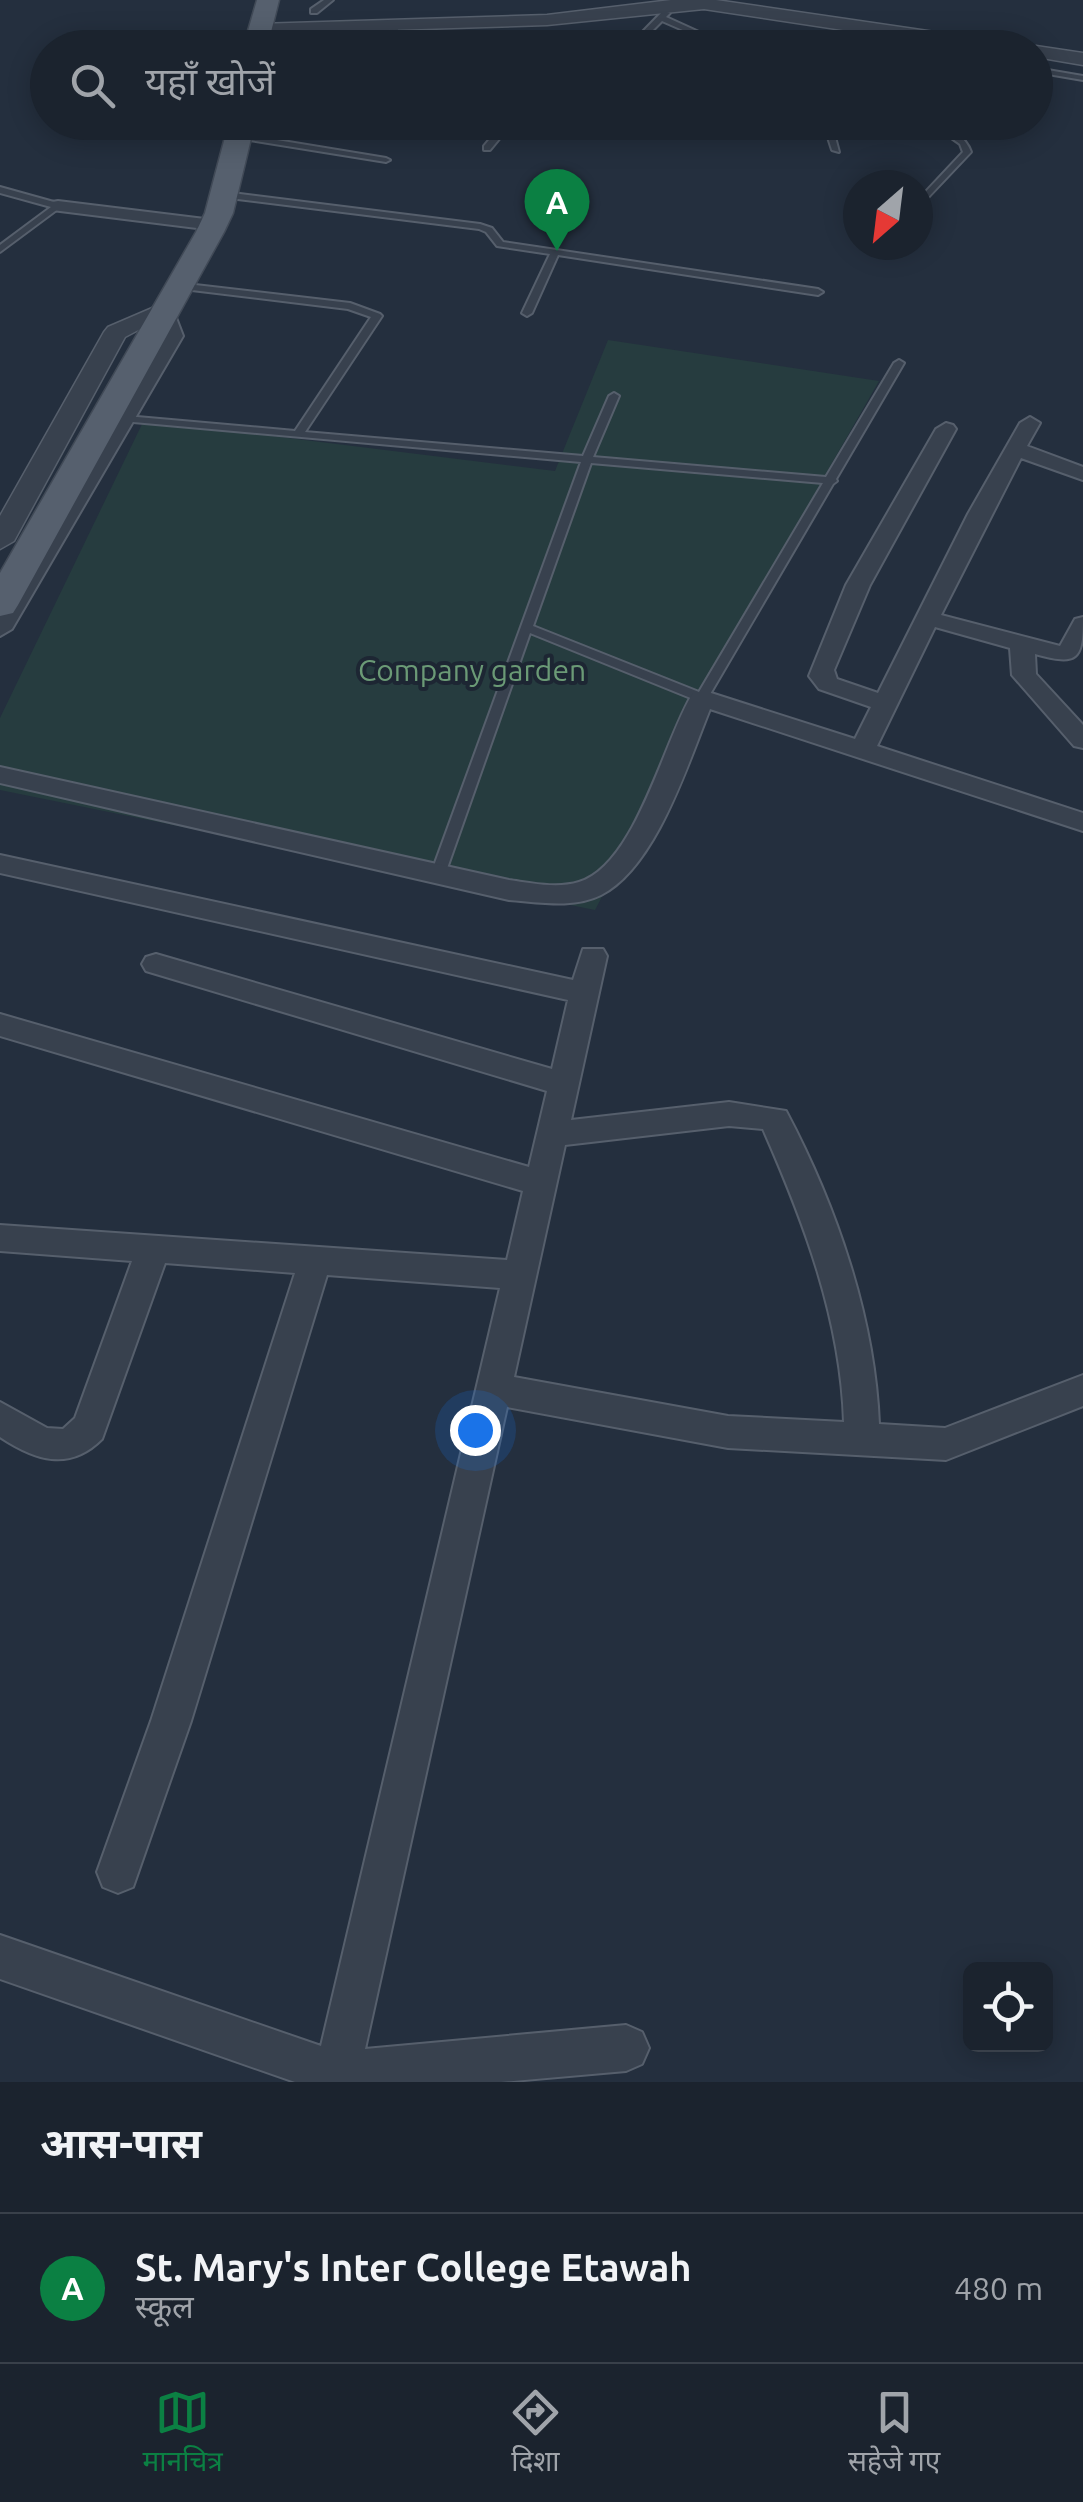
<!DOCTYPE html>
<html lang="hi">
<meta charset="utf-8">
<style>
body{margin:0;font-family:Ubuntu,"Noto Sans Devanagari",sans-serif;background:#242b36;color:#f1f3f6}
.controls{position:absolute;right:30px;bottom:30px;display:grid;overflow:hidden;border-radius:15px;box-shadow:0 5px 25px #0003}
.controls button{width:90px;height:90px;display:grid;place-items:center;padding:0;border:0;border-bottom:2px solid #39404a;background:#1b232e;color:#f1f3f6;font:50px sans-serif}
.compass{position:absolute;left:843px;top:170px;width:90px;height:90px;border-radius:50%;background:#1b232e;box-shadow:0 5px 25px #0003;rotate:208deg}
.you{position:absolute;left:475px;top:1430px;width:35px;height:35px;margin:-25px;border:8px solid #fff;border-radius:50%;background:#1a73e8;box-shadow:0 0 0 15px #1a73e833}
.badge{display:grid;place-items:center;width:65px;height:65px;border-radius:50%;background:#0b8043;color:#fff;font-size:32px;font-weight:700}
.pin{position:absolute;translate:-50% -82px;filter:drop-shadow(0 2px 5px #0008)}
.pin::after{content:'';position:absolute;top:52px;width:35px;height:30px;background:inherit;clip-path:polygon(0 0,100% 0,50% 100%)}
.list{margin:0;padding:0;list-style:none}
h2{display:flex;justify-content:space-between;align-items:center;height:130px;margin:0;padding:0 40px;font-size:42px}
h2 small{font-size:32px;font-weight:400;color:#a0a4aa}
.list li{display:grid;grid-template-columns:65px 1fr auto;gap:30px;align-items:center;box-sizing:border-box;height:150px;padding:0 40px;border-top:2px solid #39404a}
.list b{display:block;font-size:38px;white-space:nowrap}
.list p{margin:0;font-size:32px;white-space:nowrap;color:#a0a4aa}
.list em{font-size:32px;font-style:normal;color:#a0a4aa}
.icon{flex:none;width:55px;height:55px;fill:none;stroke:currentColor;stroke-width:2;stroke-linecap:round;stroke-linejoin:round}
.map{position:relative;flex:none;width:1083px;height:2082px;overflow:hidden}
.search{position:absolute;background:#1b232e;box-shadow:0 5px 25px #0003;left:30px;right:30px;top:30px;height:110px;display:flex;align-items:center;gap:25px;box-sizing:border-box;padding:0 35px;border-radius:55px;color:#a0a4aa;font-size:38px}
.sheet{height:280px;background:#1b232e}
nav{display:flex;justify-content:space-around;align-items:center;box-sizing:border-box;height:140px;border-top:2px solid #39404a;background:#1b232e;font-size:28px;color:#a0a4aa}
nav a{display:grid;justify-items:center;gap:5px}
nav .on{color:#0b8043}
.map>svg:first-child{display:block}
.green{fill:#263c3f}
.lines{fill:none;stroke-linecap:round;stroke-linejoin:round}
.service-casing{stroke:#565f6c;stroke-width:4}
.minor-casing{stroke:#565f6c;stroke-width:4}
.tertiary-casing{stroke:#565f6c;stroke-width:3}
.primary-casing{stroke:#414a57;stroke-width:3}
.service{fill:#38414e;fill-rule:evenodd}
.minor{fill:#38414e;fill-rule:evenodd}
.tertiary{fill:#38414e;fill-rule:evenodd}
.primary{fill:#56606e;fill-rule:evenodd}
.labels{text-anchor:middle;stroke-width:8;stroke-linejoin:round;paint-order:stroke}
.park-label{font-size:30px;fill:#6b9a76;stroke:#1d2633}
</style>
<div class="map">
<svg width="1083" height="2082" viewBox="0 0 1083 2082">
<rect width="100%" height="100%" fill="#242f3e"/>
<polygon class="green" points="608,340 879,381 820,484 595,910 0,790 0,718 144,420 555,471"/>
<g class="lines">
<defs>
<g id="service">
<polygon points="324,0 333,0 317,13 311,13 311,9"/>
<polygon points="663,11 670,13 666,17 734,48 724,48 662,21 635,48 627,48"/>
<polygon points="394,23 398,25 398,48 390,48 390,25"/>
<polygon points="1036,68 1083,76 1083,80 1036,72"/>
<polygon points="504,122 513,122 490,150 484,150 484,146"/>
<polygon points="823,122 831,122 839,152 832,150"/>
<path d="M929,122c17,0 37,15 42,30l-53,56v-8l45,-48 -3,-8z"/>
<polygon points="240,134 386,158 390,160 386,162 237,138 237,134"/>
<polygon points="0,187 61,204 62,206 0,252 0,245 51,207 0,193"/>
<polygon points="224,192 480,224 492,228 503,242 818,289 823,292 818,295 558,255 532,313 527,316 522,313 550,254 497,246 486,232 479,229 221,197 221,193"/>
<path d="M178,283l172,20 30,11 2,2 -77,116 278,24 26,-60 5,-3 5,3 -26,61 233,20 68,-114 5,-3 5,3 -68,116 1,2 -4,3 -127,217h-8l-168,-68 -85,241 -7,5 -7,-5 150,-412 -459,-41 -1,-2 5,-3 169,15 76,-114 -23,-8 -173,-21v-4zM591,463l232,20 -124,209 -166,-66z"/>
</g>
<g id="minor">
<polygon points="58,201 213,220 222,225 213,230 52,210 52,202"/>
<polygon points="164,304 173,310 183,336 12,629 0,636 0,609 163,336 155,310"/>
<path d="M1030,417l10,6 -13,23 56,21v13l-62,-22 -80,157 119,31 15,-27 8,-2c0,43 -5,49 -48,37l1,20 47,51v23l-9,-2 -62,-71 -2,-27 -75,-21 -58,119 206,67v18l-373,-122c-22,54 -54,158 -109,186 -28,14 -62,7 -92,5l-509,-117v-16l509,113c22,3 48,9 70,2 57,-17 85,-143 114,-189h18l144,46 16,-32 -52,-18 -10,-13 37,-91 90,-156 10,-6 7,2 3,4 -86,156 -36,85 3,9 41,14 90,-179 52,-91z"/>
<path d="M0,855l573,125 10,-31h20l4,7 -36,164 158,-18 57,9c50,94 89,207 93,313l66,4 138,-53v31l-137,54 -218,-12 -221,-41 -142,642 261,-24 16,7 7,16 -7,16 -16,7 -125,11h-206l-295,-103v-44l321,111 179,-758 -173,-13 -136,446 -58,166 -15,6 -15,-6 -6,-15 54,-151 144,-448 -130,-10 -63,176c-33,33 -67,21 -102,-2v-35l47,26 16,1 12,-11 57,-157 -132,-10v-26l507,35 16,-69 -523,-155v-22l529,153 18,-76 -401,-120 -4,-7 4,-7 10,-3 396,115 16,-69 -568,-127zM729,1126l34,3c41,93 78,191 81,293l-116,-6 -214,-39 51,-232z"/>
</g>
<g id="tertiary">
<polygon points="671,0 716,0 1003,42 1012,48 962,48 704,9 547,25 258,34 249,29 258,24 547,15"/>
<polygon points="1036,46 1083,53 1083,65 1036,57 1036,48 1032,48"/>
<polygon points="164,303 176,310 125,337 14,541 0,549 0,516 104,332 108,327"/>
</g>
<g id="primary">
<polygon points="257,0 279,0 267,48 243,48"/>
<polygon points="229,122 255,122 233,213 224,232 18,605 13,613 0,616 0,573 196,232 205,213"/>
</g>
</defs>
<use href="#service" class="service-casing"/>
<use href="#minor" class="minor-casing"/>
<use href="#tertiary" class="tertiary-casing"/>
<use href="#primary" class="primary-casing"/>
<use href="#service" class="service"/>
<use href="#minor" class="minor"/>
<use href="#tertiary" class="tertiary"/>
<use href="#primary" class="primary"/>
</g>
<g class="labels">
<g class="park-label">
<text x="472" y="681">Company garden</text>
</g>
</g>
</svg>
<div class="controls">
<button><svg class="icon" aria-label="locate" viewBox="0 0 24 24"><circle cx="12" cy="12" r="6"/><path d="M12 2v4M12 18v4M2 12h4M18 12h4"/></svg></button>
</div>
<svg class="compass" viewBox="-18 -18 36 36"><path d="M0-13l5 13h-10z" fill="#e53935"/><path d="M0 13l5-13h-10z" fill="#a0a4aa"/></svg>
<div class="you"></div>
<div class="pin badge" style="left:557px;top:251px">A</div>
<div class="search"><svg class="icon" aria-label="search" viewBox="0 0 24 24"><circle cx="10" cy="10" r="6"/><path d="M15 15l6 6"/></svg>यहाँ खोजें</div>
</div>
<section class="sheet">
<h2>आस-पास<small></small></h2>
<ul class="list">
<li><span class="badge">A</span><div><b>St. Mary's Inter College Etawah</b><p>स्कूल</p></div><em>480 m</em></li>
</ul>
</section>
<nav>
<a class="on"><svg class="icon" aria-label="map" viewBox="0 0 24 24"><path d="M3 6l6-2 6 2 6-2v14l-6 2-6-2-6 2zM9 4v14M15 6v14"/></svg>मानचित्र</a>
<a><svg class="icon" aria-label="directions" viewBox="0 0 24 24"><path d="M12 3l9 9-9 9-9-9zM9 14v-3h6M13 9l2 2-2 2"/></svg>दिशा</a>
<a><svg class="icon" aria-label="saved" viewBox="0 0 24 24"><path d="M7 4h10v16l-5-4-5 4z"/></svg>सहेजे गए</a>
</nav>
